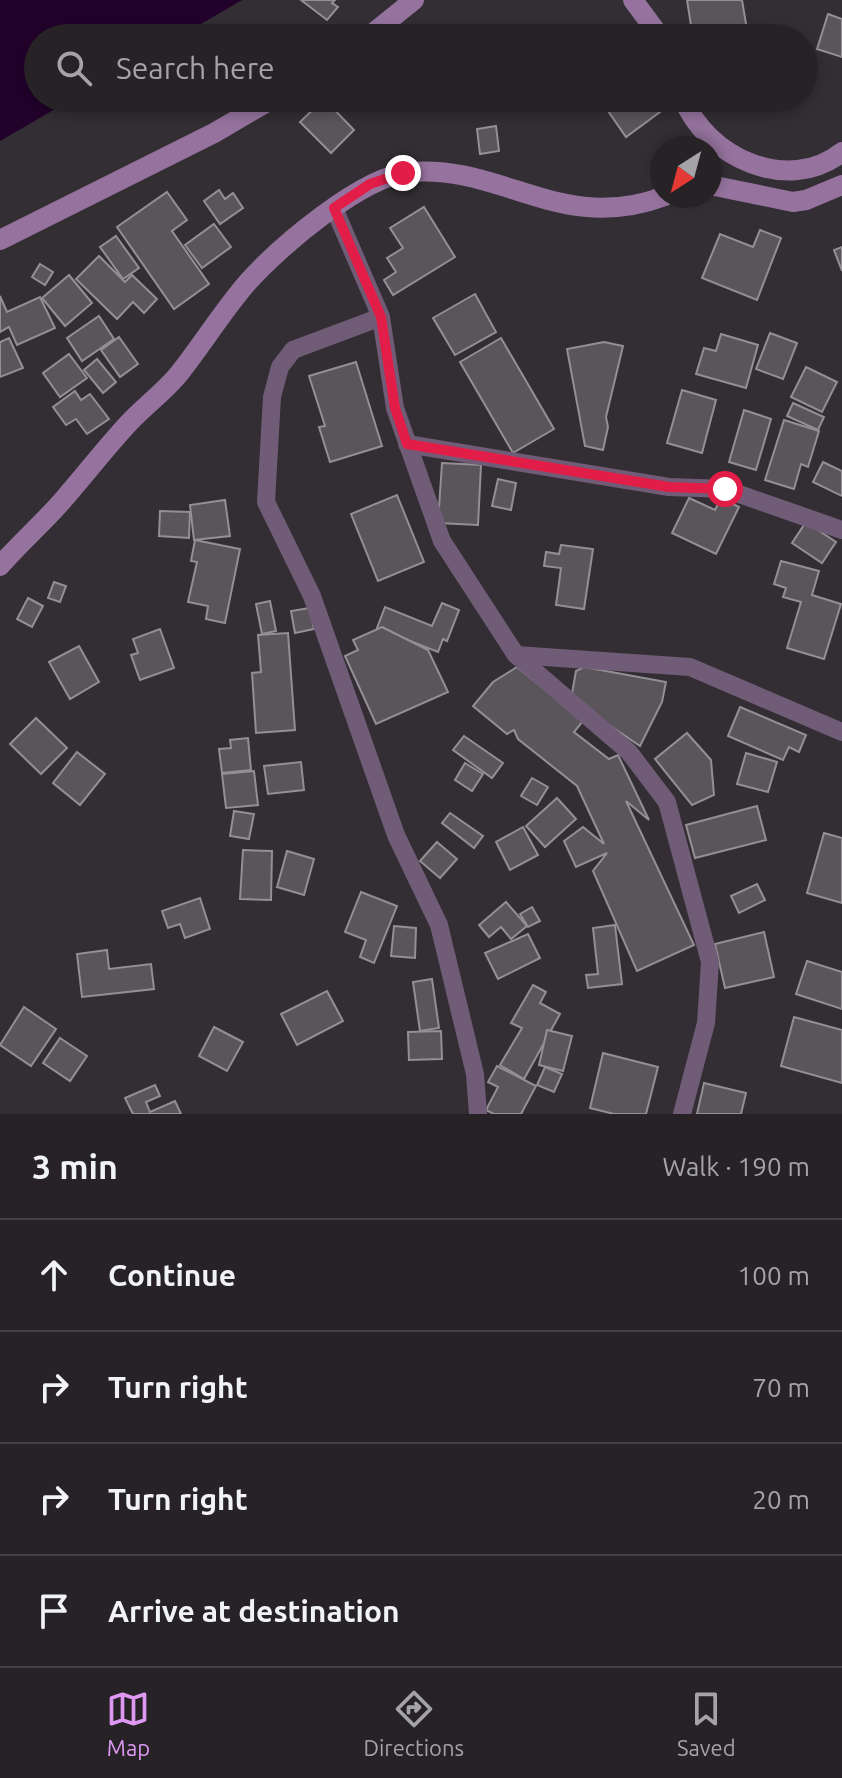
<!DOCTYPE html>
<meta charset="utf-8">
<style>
body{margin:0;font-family:Ubuntu,sans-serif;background:#322f32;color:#f1f3f6}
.compass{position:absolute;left:650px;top:136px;width:72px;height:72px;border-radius:50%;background:#262226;box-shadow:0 4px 12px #0003;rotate:216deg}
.stop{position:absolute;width:24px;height:24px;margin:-18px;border:6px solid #e11d48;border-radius:50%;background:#fff}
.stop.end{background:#e11d48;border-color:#fff;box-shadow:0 2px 8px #0008}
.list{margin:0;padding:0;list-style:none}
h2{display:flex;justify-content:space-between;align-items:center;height:104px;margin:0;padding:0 32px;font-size:34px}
h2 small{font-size:26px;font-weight:400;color:#a4a4a7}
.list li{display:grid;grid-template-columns:52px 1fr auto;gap:24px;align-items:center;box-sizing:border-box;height:112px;padding:0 32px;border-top:2px solid #423f43}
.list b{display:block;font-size:30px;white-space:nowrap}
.list em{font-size:26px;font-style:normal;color:#a4a4a7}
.icon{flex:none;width:44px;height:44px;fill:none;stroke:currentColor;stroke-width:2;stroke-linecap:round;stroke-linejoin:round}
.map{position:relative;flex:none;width:842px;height:1114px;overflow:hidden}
.search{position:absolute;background:#262226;box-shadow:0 4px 12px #0003;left:24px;right:24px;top:24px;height:88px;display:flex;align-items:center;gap:20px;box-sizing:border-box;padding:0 28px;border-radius:44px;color:#a4a4a7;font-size:30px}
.sheet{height:552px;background:#262226}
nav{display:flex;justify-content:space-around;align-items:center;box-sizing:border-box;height:112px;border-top:2px solid #423f43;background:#262226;font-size:22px;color:#a4a4a7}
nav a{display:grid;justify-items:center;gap:4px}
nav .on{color:#de98f2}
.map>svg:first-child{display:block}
.water{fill:#22012b}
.building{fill:#5a555b;stroke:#938f95;stroke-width:2}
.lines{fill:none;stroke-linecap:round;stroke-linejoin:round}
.street{stroke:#705c76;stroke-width:18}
.secondary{stroke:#95739e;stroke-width:20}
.route{stroke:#e11d48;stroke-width:10}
</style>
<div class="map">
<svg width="842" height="1114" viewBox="0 0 842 1114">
<rect width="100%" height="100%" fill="#322e33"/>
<polygon class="water" points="0,0 242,0 177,38 38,38 38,98 74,98 0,141"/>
<g class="building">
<polygon points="301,0 335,0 332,3 338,7 327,20"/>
<polygon points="687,0 742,0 748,36 693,38"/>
<polygon points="828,14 842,19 842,57 817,49"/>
<polygon points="599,98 650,98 660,112 626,137"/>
<polygon points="324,99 354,130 331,153 300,122"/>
<polygon points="496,126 499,151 480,154 477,129"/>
<polygon points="219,190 225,199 233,193 243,208 220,224 204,201"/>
<polygon points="167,192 187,220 172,231 209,284 174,309 117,227"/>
<polygon points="424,207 455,257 393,295 384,280 396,272 387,258 403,248 390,228"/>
<polygon points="214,224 231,247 202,268 185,245"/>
<polygon points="760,230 781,238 757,300 702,278 720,234 753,247"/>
<polygon points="116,236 139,268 123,279 100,247"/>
<polygon points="842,247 842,271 834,250"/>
<polygon points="99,256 125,282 132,275 157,299 144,313 133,302 117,319 76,279"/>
<polygon points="40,264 53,272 45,285 32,277"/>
<polygon points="69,275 92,303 65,326 42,298"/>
<polygon points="475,294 496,332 455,355 433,318"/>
<polygon points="0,296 7,312 40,297 55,328 17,345 9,327 0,332"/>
<polygon points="99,316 114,339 82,361 67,338"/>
<polygon points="770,333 797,343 783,379 756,369"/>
<polygon points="721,334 758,345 746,388 696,374 704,348 716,351"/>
<polygon points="119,337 138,364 120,377 101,350"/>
<polygon points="9,338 23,368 0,377 0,342"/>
<polygon points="501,338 554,429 513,453 460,362"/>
<polygon points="604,342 623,346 606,417 608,427 603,450 585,446 567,349"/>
<polygon points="69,354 87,378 60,397 43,373"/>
<polygon points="97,359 116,382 103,393 84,370"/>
<polygon points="356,362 382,446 330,462 319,427 325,426 309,376"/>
<polygon points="806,367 837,382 822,412 791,397"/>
<polygon points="682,390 716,400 702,453 667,443"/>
<polygon points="75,391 81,400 90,394 109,419 87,434 76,419 66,425 53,407"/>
<polygon points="793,403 824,417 818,430 787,416"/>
<polygon points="744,410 771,419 756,470 729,462"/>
<polygon points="784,420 819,431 808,467 801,464 794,489 765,480"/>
<polygon points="823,462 842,471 842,496 813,482"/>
<polygon points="442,463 481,465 478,525 438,523"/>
<polygon points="498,479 516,483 511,510 492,506"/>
<polygon points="397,495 424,562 378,581 351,514"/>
<polygon points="689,498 715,510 721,498 739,507 716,554 672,533"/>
<polygon points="225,500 230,536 194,540 190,505"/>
<polygon points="160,511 190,512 189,538 159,536"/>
<polygon points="806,522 836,542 822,563 792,543"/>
<polygon points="195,540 240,549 225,623 206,619 208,606 188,602 197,562 191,561"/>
<polygon points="561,545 593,549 584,609 556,605 561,568 544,566 546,552 559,554"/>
<polygon points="781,561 819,571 812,595 841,604 824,659 787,648 801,602 783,597 786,588 774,584"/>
<polygon points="54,582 66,586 60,602 48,598"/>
<polygon points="28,598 43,606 32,627 17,619"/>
<polygon points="270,601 276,631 262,634 256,604"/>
<polygon points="442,603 459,610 447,641 443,639 438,652 377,628 385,607 432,626"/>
<polygon points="310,608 314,629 295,633 291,611"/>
<polygon points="382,627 428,650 448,692 376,724 345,656 358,650 353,640"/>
<polygon points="160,629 174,668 140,680 131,655 138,653 133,639"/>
<polygon points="288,633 295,730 256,733 252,673 261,672 258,635"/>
<polygon points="79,646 99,682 70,699 49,662"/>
<polygon points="517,667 583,721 574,732 609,759 618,755 649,820 626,801 694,945 637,971 593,871 607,853 576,867 564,841 583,827 604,844 577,786 518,739 514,730 507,734 473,706 493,682"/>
<polygon points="584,667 666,682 662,702 640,746 571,699 576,671"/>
<polygon points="740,707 806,735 799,752 789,747 783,760 728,736"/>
<polygon points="36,718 67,748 41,774 10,744"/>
<polygon points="687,733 711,760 714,795 692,805 655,759"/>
<polygon points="464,736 503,763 492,778 453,750"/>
<polygon points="248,738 251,770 222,773 219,749 231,748 230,740"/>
<polygon points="77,752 105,774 80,805 53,783"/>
<polygon points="746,753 777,762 768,792 737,784"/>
<polygon points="301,762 304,790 268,794 264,766"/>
<polygon points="465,763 483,774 472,791 455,780"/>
<polygon points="254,771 258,805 226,808 222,774"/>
<polygon points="532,778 548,787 537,805 521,796"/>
<polygon points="557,798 576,819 545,847 526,826"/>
<polygon points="757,806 766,840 695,858 686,825"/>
<polygon points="234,811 254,814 249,839 230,836"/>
<polygon points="450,813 483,836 474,848 442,823"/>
<polygon points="523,827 538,855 510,870 496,842"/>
<polygon points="824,833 842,838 842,903 807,893"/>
<polygon points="437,842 457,859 440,878 420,861"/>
<polygon points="243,850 272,851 271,900 240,899"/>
<polygon points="287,851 314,859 304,895 277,887"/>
<polygon points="757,884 765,900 739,913 731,896"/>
<polygon points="361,892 397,906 374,963 360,957 366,940 345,932"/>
<polygon points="200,898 210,929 185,938 180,924 168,928 162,911"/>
<polygon points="506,902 527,926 511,939 501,927 489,937 479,925"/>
<polygon points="532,907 540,921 528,927 520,914"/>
<polygon points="615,925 622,984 588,988 586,975 598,974 593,928"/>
<polygon points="394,926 416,928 415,958 391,956"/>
<polygon points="764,932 774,977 725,988 715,944"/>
<polygon points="528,934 540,958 498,979 485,953"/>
<polygon points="107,950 109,969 151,964 154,989 82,997 77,954"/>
<polygon points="807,961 842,972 842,1009 796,994"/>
<polygon points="432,979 439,1028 420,1031 413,982"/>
<polygon points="533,985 546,992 540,1003 560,1014 524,1079 500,1065 522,1028 511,1023"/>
<polygon points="327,991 343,1021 297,1045 281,1014"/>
<polygon points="24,1007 56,1029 31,1066 0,1045"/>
<polygon points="794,1017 842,1030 842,1083 781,1066"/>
<polygon points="214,1027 243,1042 227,1071 199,1056"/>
<polygon points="547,1030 572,1036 563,1071 539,1065"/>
<polygon points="441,1031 442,1059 409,1060 408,1032"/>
<polygon points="60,1038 87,1056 70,1081 43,1063"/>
<polygon points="603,1053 658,1067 646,1114 614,1114 590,1108"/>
<polygon points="497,1066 536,1086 521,1114 494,1114 486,1110 498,1087 488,1082"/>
<polygon points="545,1067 562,1074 554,1092 537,1085"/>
<polygon points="704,1083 746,1093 741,1114 697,1114"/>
<polygon points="155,1085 160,1096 146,1102 150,1112 175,1101 181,1114 133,1114 125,1098"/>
</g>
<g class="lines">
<g class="street">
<polyline points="334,208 381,317 293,350 280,367 272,397 266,502 312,596 396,835 439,925 475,1074 478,1114"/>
<polyline points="381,317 395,408 442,541 516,655 629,752 667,802 710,962 706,1023 682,1114"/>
<polyline points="407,444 669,487 725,489 842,530"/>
<polyline points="516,655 690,667 842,732"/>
</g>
<g class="secondary">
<polyline points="633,0 661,38"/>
<polyline points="367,38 414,0"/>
<path d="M683,98c23,59 105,97 159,54"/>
<polyline points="710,185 793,202 806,200 842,185"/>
<polyline points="0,240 214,133 274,98"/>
<path d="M0,566c20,-23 43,-43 63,-66 21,-24 41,-50 63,-74 16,-18 36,-32 52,-51 24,-30 44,-63 69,-92 32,-36 115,-107 163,-111 92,-8 152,63 255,24"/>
</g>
</g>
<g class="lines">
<polyline class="route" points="403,173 370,184 334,208 381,317 395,408 407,444 669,487 725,489"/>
</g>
</svg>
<svg class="compass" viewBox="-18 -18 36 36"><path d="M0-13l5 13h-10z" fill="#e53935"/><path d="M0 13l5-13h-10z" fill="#a4a4a7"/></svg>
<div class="stop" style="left:725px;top:489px"></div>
<div class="stop end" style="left:403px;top:173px"></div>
<div class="search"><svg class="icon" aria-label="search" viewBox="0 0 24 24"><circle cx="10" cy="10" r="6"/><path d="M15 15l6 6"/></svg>Search here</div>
</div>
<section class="sheet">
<h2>3 min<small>Walk · 190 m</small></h2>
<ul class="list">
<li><svg class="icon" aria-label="ahead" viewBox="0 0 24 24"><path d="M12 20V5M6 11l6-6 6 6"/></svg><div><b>Continue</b></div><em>100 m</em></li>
<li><svg class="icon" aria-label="right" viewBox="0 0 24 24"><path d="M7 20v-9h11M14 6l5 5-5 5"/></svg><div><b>Turn right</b></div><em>70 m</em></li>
<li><svg class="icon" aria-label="right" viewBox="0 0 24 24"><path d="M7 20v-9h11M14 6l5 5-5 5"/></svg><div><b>Turn right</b></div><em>20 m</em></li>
<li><svg class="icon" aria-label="arrive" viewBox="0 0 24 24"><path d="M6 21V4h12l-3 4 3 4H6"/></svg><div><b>Arrive at destination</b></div></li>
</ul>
</section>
<nav>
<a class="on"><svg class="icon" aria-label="map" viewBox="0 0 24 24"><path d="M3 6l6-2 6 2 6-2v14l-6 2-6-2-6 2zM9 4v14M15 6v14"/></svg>Map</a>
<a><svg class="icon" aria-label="directions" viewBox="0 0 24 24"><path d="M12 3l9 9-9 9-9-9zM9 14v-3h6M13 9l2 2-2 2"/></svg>Directions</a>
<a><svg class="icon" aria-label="saved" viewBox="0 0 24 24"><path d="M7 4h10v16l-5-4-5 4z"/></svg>Saved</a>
</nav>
